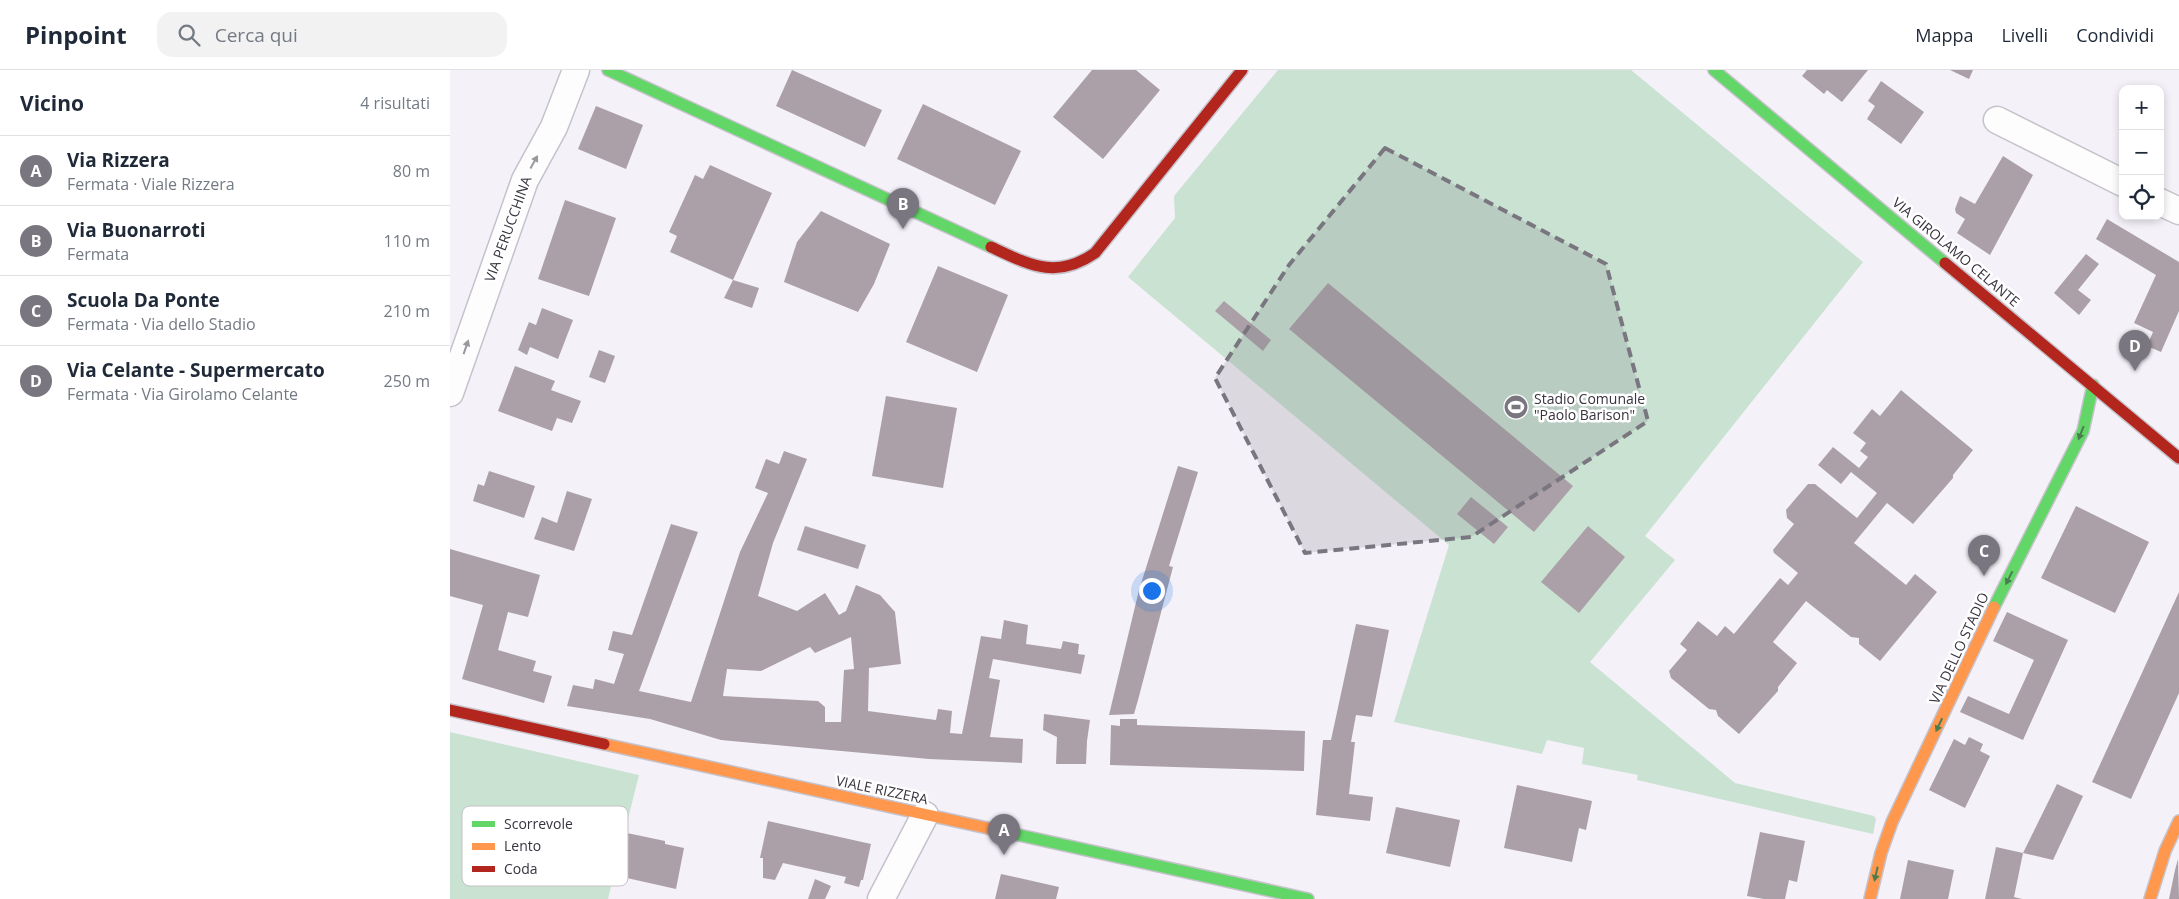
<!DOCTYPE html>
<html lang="it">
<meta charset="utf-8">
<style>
body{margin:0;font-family:"Open Sans",sans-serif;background:#f2f2f3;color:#1f2937}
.controls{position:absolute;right:15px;top:15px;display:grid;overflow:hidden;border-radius:10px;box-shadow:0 2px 8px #0003}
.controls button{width:45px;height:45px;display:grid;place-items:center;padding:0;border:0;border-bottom:1px solid #e0e1e3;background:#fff;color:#1f2937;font:25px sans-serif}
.you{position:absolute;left:701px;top:520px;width:18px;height:18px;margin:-12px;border:4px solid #fff;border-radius:50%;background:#1a73e8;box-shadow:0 0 0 8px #1a73e833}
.badge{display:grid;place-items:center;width:32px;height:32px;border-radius:50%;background:#7a7680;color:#fff;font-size:16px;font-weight:700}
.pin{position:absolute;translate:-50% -41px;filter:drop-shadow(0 1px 2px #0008)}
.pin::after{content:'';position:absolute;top:26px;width:18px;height:15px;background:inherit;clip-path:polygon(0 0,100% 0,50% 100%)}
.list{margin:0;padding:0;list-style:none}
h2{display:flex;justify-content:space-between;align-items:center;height:65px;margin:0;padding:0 20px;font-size:21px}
h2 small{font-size:16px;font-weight:400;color:#747a83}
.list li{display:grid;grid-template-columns:32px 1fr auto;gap:15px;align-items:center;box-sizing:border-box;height:70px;padding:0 20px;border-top:1px solid #e0e1e3}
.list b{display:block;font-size:19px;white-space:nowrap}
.list p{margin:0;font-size:16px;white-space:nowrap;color:#747a83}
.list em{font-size:16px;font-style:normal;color:#747a83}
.icon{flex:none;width:28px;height:28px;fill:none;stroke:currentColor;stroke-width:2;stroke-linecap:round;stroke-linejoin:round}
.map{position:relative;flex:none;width:1729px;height:829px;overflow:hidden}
header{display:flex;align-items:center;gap:30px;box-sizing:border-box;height:70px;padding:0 25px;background:#fff;border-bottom:1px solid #e0e1e3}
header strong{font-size:24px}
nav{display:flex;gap:28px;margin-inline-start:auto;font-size:18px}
.search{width:350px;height:45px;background:#f2f2f3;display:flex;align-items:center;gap:12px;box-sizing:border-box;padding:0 18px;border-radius:15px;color:#747a83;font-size:19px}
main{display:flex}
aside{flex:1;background:#fff}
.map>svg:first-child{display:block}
.green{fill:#cae2d2}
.building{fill:#aba0a7;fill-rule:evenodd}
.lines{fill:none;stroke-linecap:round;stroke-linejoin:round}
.street-casing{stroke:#c6c2cb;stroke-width:29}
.fast-casing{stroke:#c6c2cb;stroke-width:14}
.slow-casing{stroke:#c6c2cb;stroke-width:14}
.jam-casing{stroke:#c6c2cb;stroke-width:14}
.street{stroke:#fdfdfe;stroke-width:26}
.fast{stroke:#63d668;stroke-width:11}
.slow{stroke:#ff974d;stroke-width:11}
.jam{stroke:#b3261e;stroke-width:11}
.oneway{fill:#9a989e}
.oneway2{fill:#4b7c51}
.marked{fill:#7a7680;fill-opacity:0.2;stroke:#7a7680;stroke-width:4;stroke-dasharray:10 6;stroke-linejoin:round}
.labels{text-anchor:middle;stroke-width:5;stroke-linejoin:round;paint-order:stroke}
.street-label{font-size:14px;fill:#38333f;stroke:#fff}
.poi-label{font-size:14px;fill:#38333f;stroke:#fff;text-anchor:start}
.key{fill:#fff;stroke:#c3c2c5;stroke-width:1}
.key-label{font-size:14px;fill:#38333f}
</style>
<header>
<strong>Pinpoint</strong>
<div class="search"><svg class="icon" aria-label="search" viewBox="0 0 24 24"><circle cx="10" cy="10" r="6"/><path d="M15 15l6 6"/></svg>Cerca qui</div>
<nav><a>Mappa</a><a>Livelli</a><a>Condividi</a></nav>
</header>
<main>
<aside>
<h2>Vicino<small>4 risultati</small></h2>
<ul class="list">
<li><span class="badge">A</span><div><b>Via Rizzera</b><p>Fermata · Viale Rizzera</p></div><em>80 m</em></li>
<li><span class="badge">B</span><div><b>Via Buonarroti</b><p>Fermata</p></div><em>110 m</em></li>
<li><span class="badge">C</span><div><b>Scuola Da Ponte</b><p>Fermata · Via dello Stadio</p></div><em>210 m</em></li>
<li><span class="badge">D</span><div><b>Via Celante - Supermercato</b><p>Fermata · Via Girolamo Celante</p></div><em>250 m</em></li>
</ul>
</aside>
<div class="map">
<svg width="1729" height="829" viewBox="0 0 1729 829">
<rect width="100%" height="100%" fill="#f4f1f8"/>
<g class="green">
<polygon points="828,0 1181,0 1413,192 1195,466 1225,490 1140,592 1285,713 1424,746 1426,749 1423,764 1187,710 1188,705 1132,694 1134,678 1097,670 1092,684 944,652 999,475 678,207 725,148 724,126"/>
<polygon points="0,662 189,705 158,829 0,829"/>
</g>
<g class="building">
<polygon points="342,0 432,40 415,77 326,36"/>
<polygon points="642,0 686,0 710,20 653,89 603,47"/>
<polygon points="1357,0 1418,0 1392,32 1377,20 1374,24 1352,6"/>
<polygon points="1500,0 1523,0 1519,9"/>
<polygon points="1431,11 1474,42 1451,74 1417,49 1425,36 1418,31"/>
<polygon points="473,34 571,81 545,135 447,89"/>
<polygon points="146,36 193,55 176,99 128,79"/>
<polygon points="1553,86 1583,105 1540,185 1507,163 1515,149 1506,143 1505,139 1510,126 1525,134"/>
<polygon points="260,95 322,123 283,210 220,182 227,166 219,162 245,105 253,109"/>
<polygon points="115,130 166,148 139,226 88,209"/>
<polygon points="371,141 440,174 424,214 408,242 334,212 347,172"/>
<polygon points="1657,149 1729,192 1729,241 1711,282 1697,276 1703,262 1684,253 1706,205 1646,169"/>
<polygon points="1636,184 1649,194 1628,220 1641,230 1629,245 1604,223"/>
<polygon points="488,196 558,225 527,302 456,272"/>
<polygon points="283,210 309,218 302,238 274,228"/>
<polygon points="878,213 1123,416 1084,462 839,259"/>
<polygon points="774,231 821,270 813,281 765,241"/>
<polygon points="92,238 123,250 108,289 80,277 77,285 68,280 79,252 86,255"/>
<polygon points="149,280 165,286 155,313 139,307"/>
<polygon points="65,296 105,311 101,320 131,331 122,353 107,348 102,361 48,341"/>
<polygon points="1451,320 1523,380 1503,405 1503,408 1463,454 1437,433 1404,473 1456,515 1465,504 1487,522 1430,591 1409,574 1409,568 1401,567 1356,531 1323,572 1347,593 1328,617 1328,621 1289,664 1268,646 1266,640 1259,639 1221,608 1219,601 1237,580 1230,574 1248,551 1267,566 1275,556 1284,564 1330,508 1338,515 1348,503 1324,483 1323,480 1344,454 1337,448 1336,440 1358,414 1365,414 1407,448 1427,423 1401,402 1391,414 1368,395 1383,377 1409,398 1418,387 1410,381 1416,373 1403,363 1422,339 1430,346"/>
<polygon points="436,326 507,338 493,418 422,406"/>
<path d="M334,381l23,8 -34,84 -15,53 39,15 28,-18 14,22 7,-4 10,-26 24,10 15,17 6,52 -32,4 -1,43 68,9 2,-11 14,2 -2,22 12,1 19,-98 20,3 3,-19 24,5 -2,19 35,5 2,-8 16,3 -1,10 7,1 -4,19 -88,-15 -4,19 11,2 -10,57 33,2 -1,24 -93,-4 -208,-19 -71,-21 -83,-13 6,-21 20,4 2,-10 19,5 10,-30 -16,-4 5,-19 19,4 39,-111 27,8 -59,159 52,11 49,-150 28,-59 -13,-5 11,-29 13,5zM401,567l3,32 -10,1 -3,52h-16v-15l-7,-6 -95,-5 4,-27 34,2 49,-24 5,6z"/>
<polygon points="728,396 748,402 719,496 723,497 688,630 684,644 659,645 689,520"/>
<polygon points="39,401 85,416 74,448 23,431 28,414 34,416"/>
<polygon points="117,421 142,429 124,481 84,469 92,447 107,453"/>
<polygon points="1021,427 1058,457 1044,474 1007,444"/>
<polygon points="1626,436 1699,472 1665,543 1591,508"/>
<polygon points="355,456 416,475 408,499 347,480"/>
<polygon points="1138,456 1175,487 1129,543 1091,512"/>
<polygon points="0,479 90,505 78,547 58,542 48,580 86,591 83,601 102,606 94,633 12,609 33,535 0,526"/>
<polygon points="1729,522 1729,623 1681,729 1642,712"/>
<polygon points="1557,542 1618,570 1573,670 1510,642 1518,626 1559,644 1584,590 1543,571"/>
<polygon points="906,554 939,560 922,647 906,645 901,672 905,672 899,724 923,727 920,751 866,745 873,670 881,670"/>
<polygon points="594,644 640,650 637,671 636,694 606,694 607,667 593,660"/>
<polygon points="670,649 687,649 687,655 855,661 854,701 660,695 661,655 670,656"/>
<polygon points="1519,667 1533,674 1530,681 1540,686 1515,738 1479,720 1504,669 1515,675"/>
<polygon points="1607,714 1633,726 1603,790 1573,783"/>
<polygon points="1067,715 1142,731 1136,760 1129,758 1122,792 1054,778"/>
<polygon points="946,737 1010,750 1000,797 936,783"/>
<polygon points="318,751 421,774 413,810 411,810 409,817 394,813 396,807 333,793 325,810 313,808 313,788 310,788"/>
<polygon points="1310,762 1355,771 1347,812 1339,810 1335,829 1314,829 1297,826"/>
<polygon points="177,763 215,771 215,774 234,778 226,819 168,806"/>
<polygon points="1546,777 1573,783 1564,827 1572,829 1535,829"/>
<polygon points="1728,789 1729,829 1719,829 1725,800"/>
<polygon points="1458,790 1504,800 1498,829 1450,829"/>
<polygon points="551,804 609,817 606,829 545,829"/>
<polygon points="365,809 381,816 375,829 358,829"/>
</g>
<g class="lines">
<defs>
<g id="street">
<polyline points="1547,50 1673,113"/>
<polyline points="1710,132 1729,141"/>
<polyline points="0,323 75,110 104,57 126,0"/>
<polyline points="431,829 475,745"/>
</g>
<g id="fast">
<polyline points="158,0 541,177"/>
<polyline points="1264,0 1495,193"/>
<polyline points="1544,537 1633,361 1643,315"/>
<polyline points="551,761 858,829"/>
</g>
<g id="slow">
<polyline points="154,674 551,761"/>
<polyline points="1420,829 1431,783 1442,752 1544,537"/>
<polyline points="1700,829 1715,781 1729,751"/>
</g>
<g id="jam">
<path d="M541,177c39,18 65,33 104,6l147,-183"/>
<polyline points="1495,193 1729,388"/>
<polyline points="0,640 154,674"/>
</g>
</defs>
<use href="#street" class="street-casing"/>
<use href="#fast" class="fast-casing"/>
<use href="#slow" class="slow-casing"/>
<use href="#jam" class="jam-casing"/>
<use href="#street" class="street"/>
<use href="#fast" class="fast"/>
<use href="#slow" class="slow"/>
<use href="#jam" class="jam"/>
</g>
<defs><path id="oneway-solid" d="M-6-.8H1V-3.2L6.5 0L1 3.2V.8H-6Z" transform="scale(1.25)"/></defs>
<g class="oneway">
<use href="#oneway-solid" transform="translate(84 92) rotate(-61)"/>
<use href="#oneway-solid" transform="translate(16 277) rotate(-71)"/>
</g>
<g class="oneway2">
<use href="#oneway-solid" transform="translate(1631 363) rotate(111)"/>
<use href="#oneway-solid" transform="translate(1559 508) rotate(117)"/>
<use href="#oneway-solid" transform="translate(1489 655) rotate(115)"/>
<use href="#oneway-solid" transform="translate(1426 804) rotate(103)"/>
</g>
<path class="marked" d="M935,78l221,116 42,157 -177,116 -166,16 -90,-175 74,-113z"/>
<defs>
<symbol id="stadium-disc" viewBox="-11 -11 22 22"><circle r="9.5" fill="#7a7680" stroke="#fff"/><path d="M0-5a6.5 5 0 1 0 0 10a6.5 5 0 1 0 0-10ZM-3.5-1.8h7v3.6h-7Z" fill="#fff"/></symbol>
</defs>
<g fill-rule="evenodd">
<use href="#stadium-disc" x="1052" y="323" width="28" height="28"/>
</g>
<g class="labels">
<g class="street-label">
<text transform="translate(58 159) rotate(-70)" y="5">VIA PERUCCHINA</text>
<text transform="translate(1506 182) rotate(40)" y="5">VIA GIROLAMO CELANTE</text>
<text transform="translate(1509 578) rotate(-65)" y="5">VIA DELLO STADIO</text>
<text transform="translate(432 720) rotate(12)" y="5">VIALE RIZZERA</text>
</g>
<g class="poi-label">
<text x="1084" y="334">Stadio Comunale<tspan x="1084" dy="16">"Paolo Barison"</tspan></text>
</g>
</g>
<rect x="12" y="736" width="166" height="80" rx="8" class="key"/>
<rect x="22" y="751" width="23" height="6" fill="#63d668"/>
<rect x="22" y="773" width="23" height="7" fill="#ff974d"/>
<rect x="22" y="796" width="23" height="6" fill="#b3261e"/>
<g class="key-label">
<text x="54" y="759">Scorrevole</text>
<text x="54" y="781">Lento</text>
<text x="54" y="804">Coda</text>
</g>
</svg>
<div class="controls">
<button>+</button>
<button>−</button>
<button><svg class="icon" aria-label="locate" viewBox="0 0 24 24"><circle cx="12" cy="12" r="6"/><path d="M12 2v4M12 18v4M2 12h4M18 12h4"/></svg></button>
</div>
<div class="you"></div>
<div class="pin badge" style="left:554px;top:785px">A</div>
<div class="pin badge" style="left:453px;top:159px">B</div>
<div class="pin badge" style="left:1534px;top:506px">C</div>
<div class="pin badge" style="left:1685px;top:301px">D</div>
</div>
</main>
